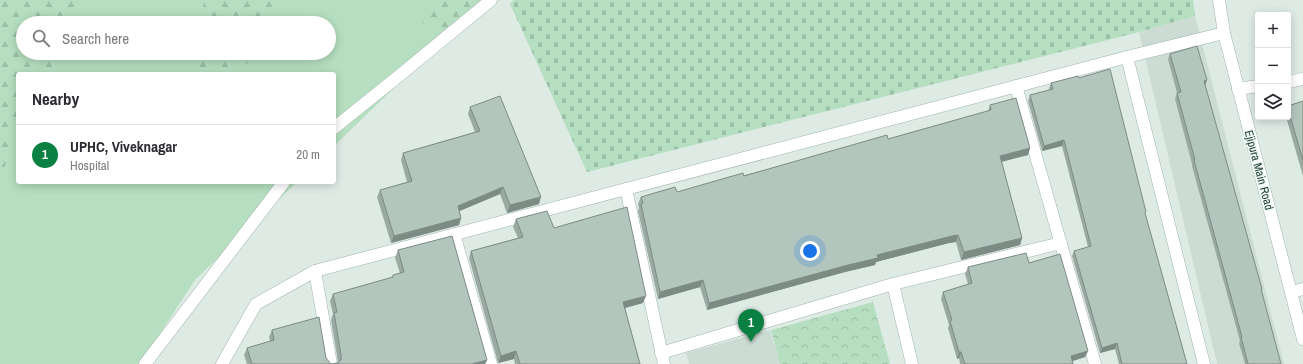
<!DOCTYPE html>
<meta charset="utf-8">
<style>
body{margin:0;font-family:"Archivo Narrow",sans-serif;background:#f7f7f7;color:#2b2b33}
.controls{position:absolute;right:12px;top:12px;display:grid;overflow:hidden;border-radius:4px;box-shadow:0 2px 10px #0003}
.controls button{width:36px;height:36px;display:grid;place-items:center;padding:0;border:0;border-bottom:1px solid #e1e1e2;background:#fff;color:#2b2b33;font:20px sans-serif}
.you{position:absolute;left:810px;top:251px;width:14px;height:14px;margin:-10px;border:3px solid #fff;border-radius:50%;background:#1a73e8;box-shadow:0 0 0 6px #1a73e833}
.badge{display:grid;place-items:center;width:26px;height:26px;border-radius:50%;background:#0b8043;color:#fff;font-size:13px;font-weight:700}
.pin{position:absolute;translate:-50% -33px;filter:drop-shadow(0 1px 2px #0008)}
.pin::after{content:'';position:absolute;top:21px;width:14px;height:12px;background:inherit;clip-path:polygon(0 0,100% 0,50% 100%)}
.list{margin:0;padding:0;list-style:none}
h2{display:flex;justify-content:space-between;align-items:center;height:52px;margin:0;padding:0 16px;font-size:17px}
h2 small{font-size:13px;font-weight:400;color:#7c7c81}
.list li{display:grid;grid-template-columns:26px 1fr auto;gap:12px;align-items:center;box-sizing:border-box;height:60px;padding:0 16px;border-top:1px solid #e1e1e2}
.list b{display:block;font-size:15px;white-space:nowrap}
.list p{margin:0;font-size:13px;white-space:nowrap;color:#7c7c81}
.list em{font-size:13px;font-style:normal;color:#7c7c81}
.icon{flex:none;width:22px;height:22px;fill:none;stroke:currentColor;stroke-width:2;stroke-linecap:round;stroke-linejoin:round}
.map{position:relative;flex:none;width:1303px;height:364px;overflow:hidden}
.search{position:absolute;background:#fff;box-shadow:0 2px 10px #0003;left:16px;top:16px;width:320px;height:44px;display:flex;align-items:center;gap:10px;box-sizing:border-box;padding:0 14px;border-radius:22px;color:#7c7c81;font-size:15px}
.panel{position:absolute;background:#fff;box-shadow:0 2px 10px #0003;left:16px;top:72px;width:320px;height:112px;border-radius:4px}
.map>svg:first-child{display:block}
.built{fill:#ccdbd4}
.green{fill:#b5dfc0;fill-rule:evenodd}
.forest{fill:url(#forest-firs)}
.cemetery{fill:url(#cemetery-stones)}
.park{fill:url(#park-crowns)}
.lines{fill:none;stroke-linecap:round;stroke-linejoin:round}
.service-casing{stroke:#a1b3ac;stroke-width:13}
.minor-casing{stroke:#a1b3ac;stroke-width:13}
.tertiary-casing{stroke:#a1b3ac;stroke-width:13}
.service{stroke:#fff;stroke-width:12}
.minor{stroke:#fff;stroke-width:12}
.tertiary{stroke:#fff;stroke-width:12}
.wall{fill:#9aaaa3}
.shaded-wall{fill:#7d8b85}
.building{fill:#b3c6be;stroke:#7d8b85}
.labels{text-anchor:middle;stroke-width:3.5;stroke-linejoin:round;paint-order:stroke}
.street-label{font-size:12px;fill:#1e3c34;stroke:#eff8f3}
</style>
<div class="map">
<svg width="1303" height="364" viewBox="0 0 1303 364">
<defs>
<pattern id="forest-firs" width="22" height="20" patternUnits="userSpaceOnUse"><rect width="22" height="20" fill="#b5dfc0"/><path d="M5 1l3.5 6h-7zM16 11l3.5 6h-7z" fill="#9bc0a6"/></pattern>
<pattern id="cemetery-stones" width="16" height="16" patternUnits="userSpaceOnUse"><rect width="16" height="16" fill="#b5dfc0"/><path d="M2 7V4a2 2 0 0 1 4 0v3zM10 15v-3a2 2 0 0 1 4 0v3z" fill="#9bc0a6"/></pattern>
<pattern id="park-crowns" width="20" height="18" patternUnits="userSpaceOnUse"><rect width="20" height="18" fill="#b5dfc0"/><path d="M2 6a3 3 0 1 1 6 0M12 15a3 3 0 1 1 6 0" fill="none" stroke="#9bc0a6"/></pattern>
</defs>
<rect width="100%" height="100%" fill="#deebe5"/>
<g class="built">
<polygon points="1195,16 1284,364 1217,364 1139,32"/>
<polygon points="770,330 780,364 689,364 686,353"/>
</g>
<path class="green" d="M0,0h485l-151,146v-72h-316v108h279l-102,98 -55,84h-140zM23,23h306v30h-306z"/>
<g class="forest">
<polygon points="0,0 77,0 77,4 72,23 23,23 23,53 64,53 58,74 18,74 18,127 15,130 0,183"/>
<polygon points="204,0 278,0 268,23 201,23"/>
<polygon points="433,0 485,0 450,34 417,20"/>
<polygon points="196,53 254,53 251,61 230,74 193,74"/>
</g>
<polygon class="cemetery" points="514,0 1193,0 1195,16 1139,32 587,172 510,4"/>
<polygon class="park" points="873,302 890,364 780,364 771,330"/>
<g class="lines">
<defs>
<g id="service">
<polyline points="334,128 400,75 491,0"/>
<polyline points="145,364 284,182"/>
</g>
<g id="minor">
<polyline points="1127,57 1204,364"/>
<polyline points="1288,82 1303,79"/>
<polyline points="1016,86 1095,364"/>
<polyline points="1238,89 1258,86"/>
<polyline points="626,189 664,364"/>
<polyline points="454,234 491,364"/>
<polyline points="315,271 331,364"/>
<polyline points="893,284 912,364"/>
<polyline points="1291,292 1303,289"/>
<polyline points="661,353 893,284 1061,243"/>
</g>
<g id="tertiary">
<polyline points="1219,0 1224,33 1303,339"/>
<polyline points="222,364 256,304 315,271 1127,57 1224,33"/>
</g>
</defs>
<use href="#service" class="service-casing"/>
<use href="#minor" class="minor-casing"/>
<use href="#tertiary" class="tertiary-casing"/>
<use href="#service" class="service"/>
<use href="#minor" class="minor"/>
<use href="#tertiary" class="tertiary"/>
</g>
<g class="wall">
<polygon points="1170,54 1205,85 1281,364 1245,364 1239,343 1240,341 1192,166 1192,164 1175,99 1177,93 1168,59"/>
<polygon points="1079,78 1145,214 1187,364 1119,364 1115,349 1100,353 1072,256 1074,251 1088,247 1062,146 1042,151 1028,101 1030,95 1049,90 1049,88 1051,83"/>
<polygon points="1303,101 1303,176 1286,117 1288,117 1288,106"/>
<polygon points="990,105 1030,148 1028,155 1001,162 1022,238 1020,245 961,260 956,242 949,243 876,262 875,265 845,272 707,310 700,287 658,299 638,211 639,208 638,204 641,197 677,192 888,139 988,111"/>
<polygon points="470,107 539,204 507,213 500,194 459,211 461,218 459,225 391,243 377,197 380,190 407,182 401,160 403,153 475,132 468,114"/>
<polygon points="516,219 554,228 643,303 625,308 640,364 515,364 514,359 498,363 469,258 471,251 518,238 513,227"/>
<polygon points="398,250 487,360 485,364 247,364 244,355 247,348 270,341 269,337 272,330 326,358 331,364 338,362 331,320 333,314 330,301 333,294 392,278 393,275 400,273 395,258"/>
<polygon points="1029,263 1088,351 1085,357 1073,361 1073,364 960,364 959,358 957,359 948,328 949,325 941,299 943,292 968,284 965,274 968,267"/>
</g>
<g class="shaded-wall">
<polygon points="1207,80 1205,86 1204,81"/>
<polygon points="1064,140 1062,146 1042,151 1044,146"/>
<polygon points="1030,148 1028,155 997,163 1000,156"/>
<polygon points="503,187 500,194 455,213 458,206"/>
<polygon points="541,197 539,204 507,213 510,205"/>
<polygon points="461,218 459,225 391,243 394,236"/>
<polygon points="958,235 956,242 949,243 876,262 875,265 845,272 707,310 709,303 877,255 952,236"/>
<polygon points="1022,238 1020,245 961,260 964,252"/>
<polygon points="703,280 700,287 658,299 660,292"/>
<polygon points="646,296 643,303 621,309 623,302"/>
<polygon points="1117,343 1115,349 1100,353 1102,348"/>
<polygon points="516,351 514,359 498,363 501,356"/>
<polygon points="1088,351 1085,357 1069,362 1071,356"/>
<polygon points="959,352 961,352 959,358 957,359"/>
<polygon points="487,360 485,364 472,364"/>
</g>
<g class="building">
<polygon points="1197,46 1207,80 1204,81 1262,289 1261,289 1281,364 1248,364 1241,337 1242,337 1194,160 1195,160 1177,93 1181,92 1170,54"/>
<polygon points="1110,69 1146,212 1145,213 1187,364 1122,364 1117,343 1102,348 1074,251 1091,246 1064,140 1044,146 1030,95 1053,89 1051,83 1078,76 1079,78"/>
<polygon points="500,96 541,197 510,205 503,187 458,206 461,218 394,236 380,190 412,181 403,153 480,131 470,107"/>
<polygon points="1016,98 1030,148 1000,156 1022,238 964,252 958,235 952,236 877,255 878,258 848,265 709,303 703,280 660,292 641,204 643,203 641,197 675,187 677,192 743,173 744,176 887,135 888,139 991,110 990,105"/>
<polygon points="1303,101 1303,160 1288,109 1288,106"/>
<polygon points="627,207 646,296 623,302 640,364 520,364 516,351 501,356 471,251 523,237 516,219 547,211 554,228"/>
<polygon points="452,236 487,360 472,364 252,364 247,348 274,340 272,330 319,317 326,358 331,364 338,363 341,360 341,355 334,313 337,312 333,294 393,277 393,275 404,272 398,250"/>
<polygon points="1026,253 1029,263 1060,254 1088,351 1071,356 1073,364 965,364 961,352 959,352 950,321 952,320 943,292 972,283 968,267"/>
</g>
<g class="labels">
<g class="street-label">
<text transform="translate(1259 170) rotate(75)" y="4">Ejipura Main Road</text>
</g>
</g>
</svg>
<div class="controls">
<button>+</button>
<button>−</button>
<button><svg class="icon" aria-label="layers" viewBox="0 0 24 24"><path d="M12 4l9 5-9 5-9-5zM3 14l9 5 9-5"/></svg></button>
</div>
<div class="you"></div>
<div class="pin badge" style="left:751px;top:342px">1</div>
<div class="search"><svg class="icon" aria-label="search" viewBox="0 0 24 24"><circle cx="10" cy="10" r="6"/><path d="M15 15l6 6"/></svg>Search here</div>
<section class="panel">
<h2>Nearby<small></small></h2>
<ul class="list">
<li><span class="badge">1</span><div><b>UPHC, Viveknagar</b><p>Hospital</p></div><em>20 m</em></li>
</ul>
</section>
</div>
